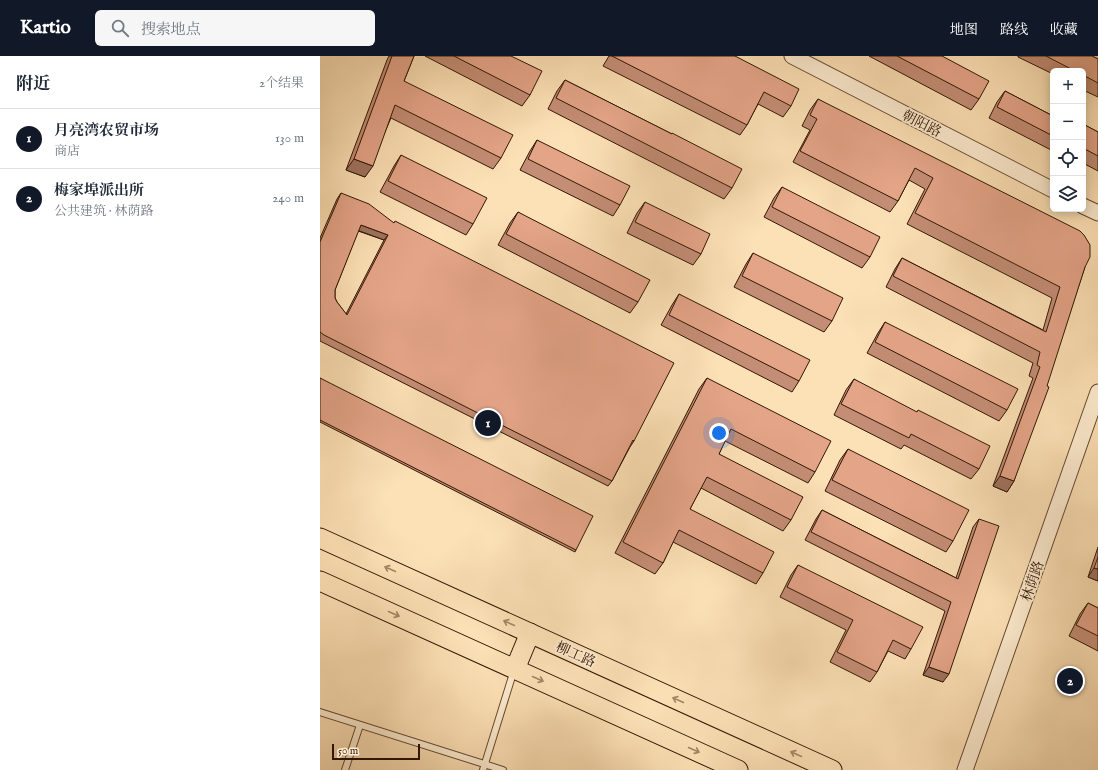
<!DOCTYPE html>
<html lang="zh">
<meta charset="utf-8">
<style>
body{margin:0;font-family:"IM FELL English","Noto Serif SC",serif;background:#f6f6f7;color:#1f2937}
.controls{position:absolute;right:12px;top:12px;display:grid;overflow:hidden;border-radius:6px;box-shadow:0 2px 10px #0003}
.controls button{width:36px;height:36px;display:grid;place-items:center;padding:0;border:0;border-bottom:1px solid #e0e1e3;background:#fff;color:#1f2937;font:20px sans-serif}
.scale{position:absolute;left:12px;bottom:10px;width:88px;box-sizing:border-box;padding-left:4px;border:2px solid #321804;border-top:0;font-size:11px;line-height:14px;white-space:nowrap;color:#321804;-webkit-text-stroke:3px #feecd0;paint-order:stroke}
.you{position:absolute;left:399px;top:377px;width:14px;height:14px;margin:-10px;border:3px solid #fff;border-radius:50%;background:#1a73e8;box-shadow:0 0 0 6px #1a73e833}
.badge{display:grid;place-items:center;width:26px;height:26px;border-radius:50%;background:#111827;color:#fff;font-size:13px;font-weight:700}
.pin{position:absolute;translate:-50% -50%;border:2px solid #fff;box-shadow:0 1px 4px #0006}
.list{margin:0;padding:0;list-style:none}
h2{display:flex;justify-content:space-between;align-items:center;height:52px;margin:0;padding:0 16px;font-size:17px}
h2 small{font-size:13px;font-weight:400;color:#747a83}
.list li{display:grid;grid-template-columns:26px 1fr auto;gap:12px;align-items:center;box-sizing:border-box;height:60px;padding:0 16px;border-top:1px solid #e0e1e3}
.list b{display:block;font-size:15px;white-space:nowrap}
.list p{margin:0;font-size:13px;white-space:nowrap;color:#747a83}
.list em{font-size:13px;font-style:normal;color:#747a83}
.icon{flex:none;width:22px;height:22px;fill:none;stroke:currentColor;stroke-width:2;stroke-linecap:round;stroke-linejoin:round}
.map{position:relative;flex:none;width:778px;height:714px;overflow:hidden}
header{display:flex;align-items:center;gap:24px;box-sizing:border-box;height:56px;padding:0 20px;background:#111827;color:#fff}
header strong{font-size:19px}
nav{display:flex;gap:22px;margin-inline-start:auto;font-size:14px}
.search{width:280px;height:36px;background:#f6f6f7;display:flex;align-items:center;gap:10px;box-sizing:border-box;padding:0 14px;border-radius:6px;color:#747a83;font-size:15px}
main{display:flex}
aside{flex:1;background:#fff}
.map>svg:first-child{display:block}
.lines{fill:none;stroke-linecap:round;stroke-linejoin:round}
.service-casing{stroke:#654a30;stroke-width:8}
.tertiary-casing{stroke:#654a30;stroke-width:17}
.primary-casing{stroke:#321804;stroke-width:21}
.service{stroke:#feecd0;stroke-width:6}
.tertiary{stroke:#feecd0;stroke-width:15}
.primary{stroke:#fde1b6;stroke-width:19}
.wall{fill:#c48d75;stroke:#321804;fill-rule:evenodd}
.shaded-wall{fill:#a0735f;stroke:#321804}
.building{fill:#e4a488;stroke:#321804;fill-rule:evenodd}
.oneway{stroke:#a28766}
.labels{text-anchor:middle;stroke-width:3.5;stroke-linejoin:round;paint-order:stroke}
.street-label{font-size:14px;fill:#321804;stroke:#feecd0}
</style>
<header>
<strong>Kartio</strong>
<div class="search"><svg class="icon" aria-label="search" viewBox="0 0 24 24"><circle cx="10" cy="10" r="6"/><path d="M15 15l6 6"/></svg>搜索地点</div>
<nav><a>地图</a><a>路线</a><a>收藏</a></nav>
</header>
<main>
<aside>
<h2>附近<small>2个结果</small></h2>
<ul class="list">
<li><span class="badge">1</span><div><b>月亮湾农贸市场</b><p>商店</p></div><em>130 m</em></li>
<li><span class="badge">2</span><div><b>梅家埠派出所</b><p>公共建筑 · 林荫路</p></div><em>240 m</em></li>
</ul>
</aside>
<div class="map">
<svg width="778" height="714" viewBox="0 0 778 714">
<rect width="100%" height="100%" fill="#fde1b6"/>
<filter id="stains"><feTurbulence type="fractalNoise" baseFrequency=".005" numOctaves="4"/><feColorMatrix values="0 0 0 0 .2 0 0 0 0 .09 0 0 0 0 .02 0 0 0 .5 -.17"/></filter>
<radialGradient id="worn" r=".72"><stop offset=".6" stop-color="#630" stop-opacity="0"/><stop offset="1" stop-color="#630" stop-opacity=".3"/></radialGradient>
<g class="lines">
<defs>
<g id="service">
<polyline points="0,656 183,714"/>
<polyline points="25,714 40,669"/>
<polyline points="163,714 194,614"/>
</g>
<g id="tertiary">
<polyline points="472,0 733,134"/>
<polyline points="763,150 778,157"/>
<polyline points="645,714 778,336"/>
</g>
<g id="primary">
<polyline points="0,482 512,714"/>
<polyline points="0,525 418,714"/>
<polyline points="195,613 210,577"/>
</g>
</defs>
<use href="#service" class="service-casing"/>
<use href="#tertiary" class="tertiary-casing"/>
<use href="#primary" class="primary-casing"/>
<use href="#service" class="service"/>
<use href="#tertiary" class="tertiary"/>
<use href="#primary" class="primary"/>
</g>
<g class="wall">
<polygon points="69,0 94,0 84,25 181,102 173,113 71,62 45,121 26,114 67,4"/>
<polygon points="105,0 191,0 210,39 202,50"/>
<polygon points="289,0 415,0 471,50 463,61 438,48 427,69 420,79 283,10"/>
<polygon points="549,0 622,0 659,43 651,54"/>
<polygon points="698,0 772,0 778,3 778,41 763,34 763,15 733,15 733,18 698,1"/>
<polygon points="245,24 352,78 412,132 404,143 228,53 237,35"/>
<polygon points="685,35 733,60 733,95 669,62 677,46"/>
<polygon points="498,43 765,211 694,425 687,436 673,430 713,322 709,320 713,307 566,231 575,213 582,202 723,274 732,242 587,168 605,133 589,124 578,145 570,156 473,106 490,74 482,70 490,54"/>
<polygon points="763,68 778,76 778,115 763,107"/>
<polygon points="217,84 300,149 293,160 200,114 210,95"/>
<polygon points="81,99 153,168 146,179 60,136 74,110"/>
<polygon points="462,131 550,201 542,212 444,161 454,142"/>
<path d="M21,137l293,248 -4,6 -18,34 -4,5 -288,-145v-103l17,-39zM38,175l26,9 -38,74 -9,-12 -2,-4v-8z"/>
<polygon points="325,146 381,198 373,209 307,177 317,157"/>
<polygon points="198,156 318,246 310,257 178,189 190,167"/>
<polygon points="433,197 512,265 504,276 414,231 426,208"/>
<polygon points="359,238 479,325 472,336 341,269 352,249"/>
<polygon points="565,266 687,354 679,365 547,297 558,277"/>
<polygon points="0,322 256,494 255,496 0,366"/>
<polygon points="387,322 495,416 488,427 405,385 399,398 471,464 463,475 381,432 370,453 443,517 436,528 353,486 343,507 335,518 295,497 379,333"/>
<polygon points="534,323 659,413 651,423 584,389 581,393 514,359 526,334"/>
<polygon points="528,393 633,485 626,496 505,435 520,404"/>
<polygon points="502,454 636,522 653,471 659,463 623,626 603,619 625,555 485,484 496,463"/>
<polygon points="778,491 778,525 768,521"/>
<polygon points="478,509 591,593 585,603 568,595 557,616 550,626 510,606 526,574 460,541 471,519"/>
<polygon points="768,547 778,552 778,595 749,580 760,558"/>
</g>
<g class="shaded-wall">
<polygon points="34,103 53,110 45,121 26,114"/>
<polygon points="41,169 68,179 64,184 37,174"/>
<polygon points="680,420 694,425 687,436 673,430"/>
<polygon points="774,512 778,513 778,525 768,521"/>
<polygon points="609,611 629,618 623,626 603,619"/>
</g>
<g class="building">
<polygon points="72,0 94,0 84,25 193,79 181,102 75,49 53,110 34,103"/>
<polygon points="134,0 191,0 222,15 210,39"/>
<polygon points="292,0 415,0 479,33 471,50 444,36 427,69"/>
<polygon points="577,0 622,0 669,25 659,43"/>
<polygon points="726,0 772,0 778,3 778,27 763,19 763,15 755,15"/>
<polygon points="245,24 352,78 352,77 422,113 412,132 236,42"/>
<polygon points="685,35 733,60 733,80 677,51"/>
<polygon points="498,43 760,175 764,179 770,189 770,201 765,211 727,330 729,331 694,425 680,420 720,311 717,309 720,296 573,220 582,202 726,276 740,231 595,157 613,122 595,112 578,145 480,95 497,63 490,59"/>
<polygon points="763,68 778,76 778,100 763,92"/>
<polygon points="217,84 310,130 300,149 208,103"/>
<polygon points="81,99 167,142 153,168 68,125"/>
<polygon points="462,131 560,181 550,201 452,151"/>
<path d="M21,137l28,11 25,19 1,-2 279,142 -40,78 -1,-1 -21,41 -288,-146 -4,-3v-90zM41,169l27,10 -41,80 -10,-13 -2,-4v-8z"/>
<polygon points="325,146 390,178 381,198 315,166"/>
<polygon points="198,156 330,224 318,246 186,178"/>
<polygon points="433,197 523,242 512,265 422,220"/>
<polygon points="359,238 490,304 479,325 349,259"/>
<polygon points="565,266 698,333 687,354 555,286"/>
<polygon points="0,322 273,460 256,494 0,364"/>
<polygon points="387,322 511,385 495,416 411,373 399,398 483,441 471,464 387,421 370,453 454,496 443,517 359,474 343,507 303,486"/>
<polygon points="534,323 597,356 598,354 670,390 659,413 591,378 589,382 521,348"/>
<polygon points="528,393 649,454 633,485 512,424"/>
<polygon points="502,454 638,523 659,463 679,470 629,618 609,611 631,546 491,476"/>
<polygon points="778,501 778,513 774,512"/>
<polygon points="478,509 603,571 591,593 573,584 557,616 517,596 533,564 467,531"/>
<polygon points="768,547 778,552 778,580 756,569"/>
</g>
<defs><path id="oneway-shaft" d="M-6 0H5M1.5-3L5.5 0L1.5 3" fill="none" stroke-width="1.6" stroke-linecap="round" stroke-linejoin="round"/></defs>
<g class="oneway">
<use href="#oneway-shaft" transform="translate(70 513) rotate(-156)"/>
<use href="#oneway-shaft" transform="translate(74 558) rotate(24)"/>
<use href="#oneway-shaft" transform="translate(189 567) rotate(-156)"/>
<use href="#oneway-shaft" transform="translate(218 623) rotate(24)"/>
<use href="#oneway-shaft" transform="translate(358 644) rotate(-156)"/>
<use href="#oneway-shaft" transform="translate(374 694) rotate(24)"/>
<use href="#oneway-shaft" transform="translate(476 698) rotate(-156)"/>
</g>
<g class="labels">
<g class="street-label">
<text transform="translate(602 67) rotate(27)" y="5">朝阳路</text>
<text transform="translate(712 525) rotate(-71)" y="5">林荫路</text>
<text transform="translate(256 598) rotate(24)" y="5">柳工路</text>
</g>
</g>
<rect width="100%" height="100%" filter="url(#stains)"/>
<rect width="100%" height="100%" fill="url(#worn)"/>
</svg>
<div class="controls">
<button>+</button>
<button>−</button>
<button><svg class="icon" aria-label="locate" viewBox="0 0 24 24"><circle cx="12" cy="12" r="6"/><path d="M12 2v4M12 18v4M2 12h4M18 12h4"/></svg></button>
<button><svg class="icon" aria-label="layers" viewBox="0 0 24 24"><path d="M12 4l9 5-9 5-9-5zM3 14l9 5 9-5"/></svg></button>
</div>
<div class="scale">50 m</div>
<div class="you"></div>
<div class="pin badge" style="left:168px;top:367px">1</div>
<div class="pin badge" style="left:750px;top:625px">2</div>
</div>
</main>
